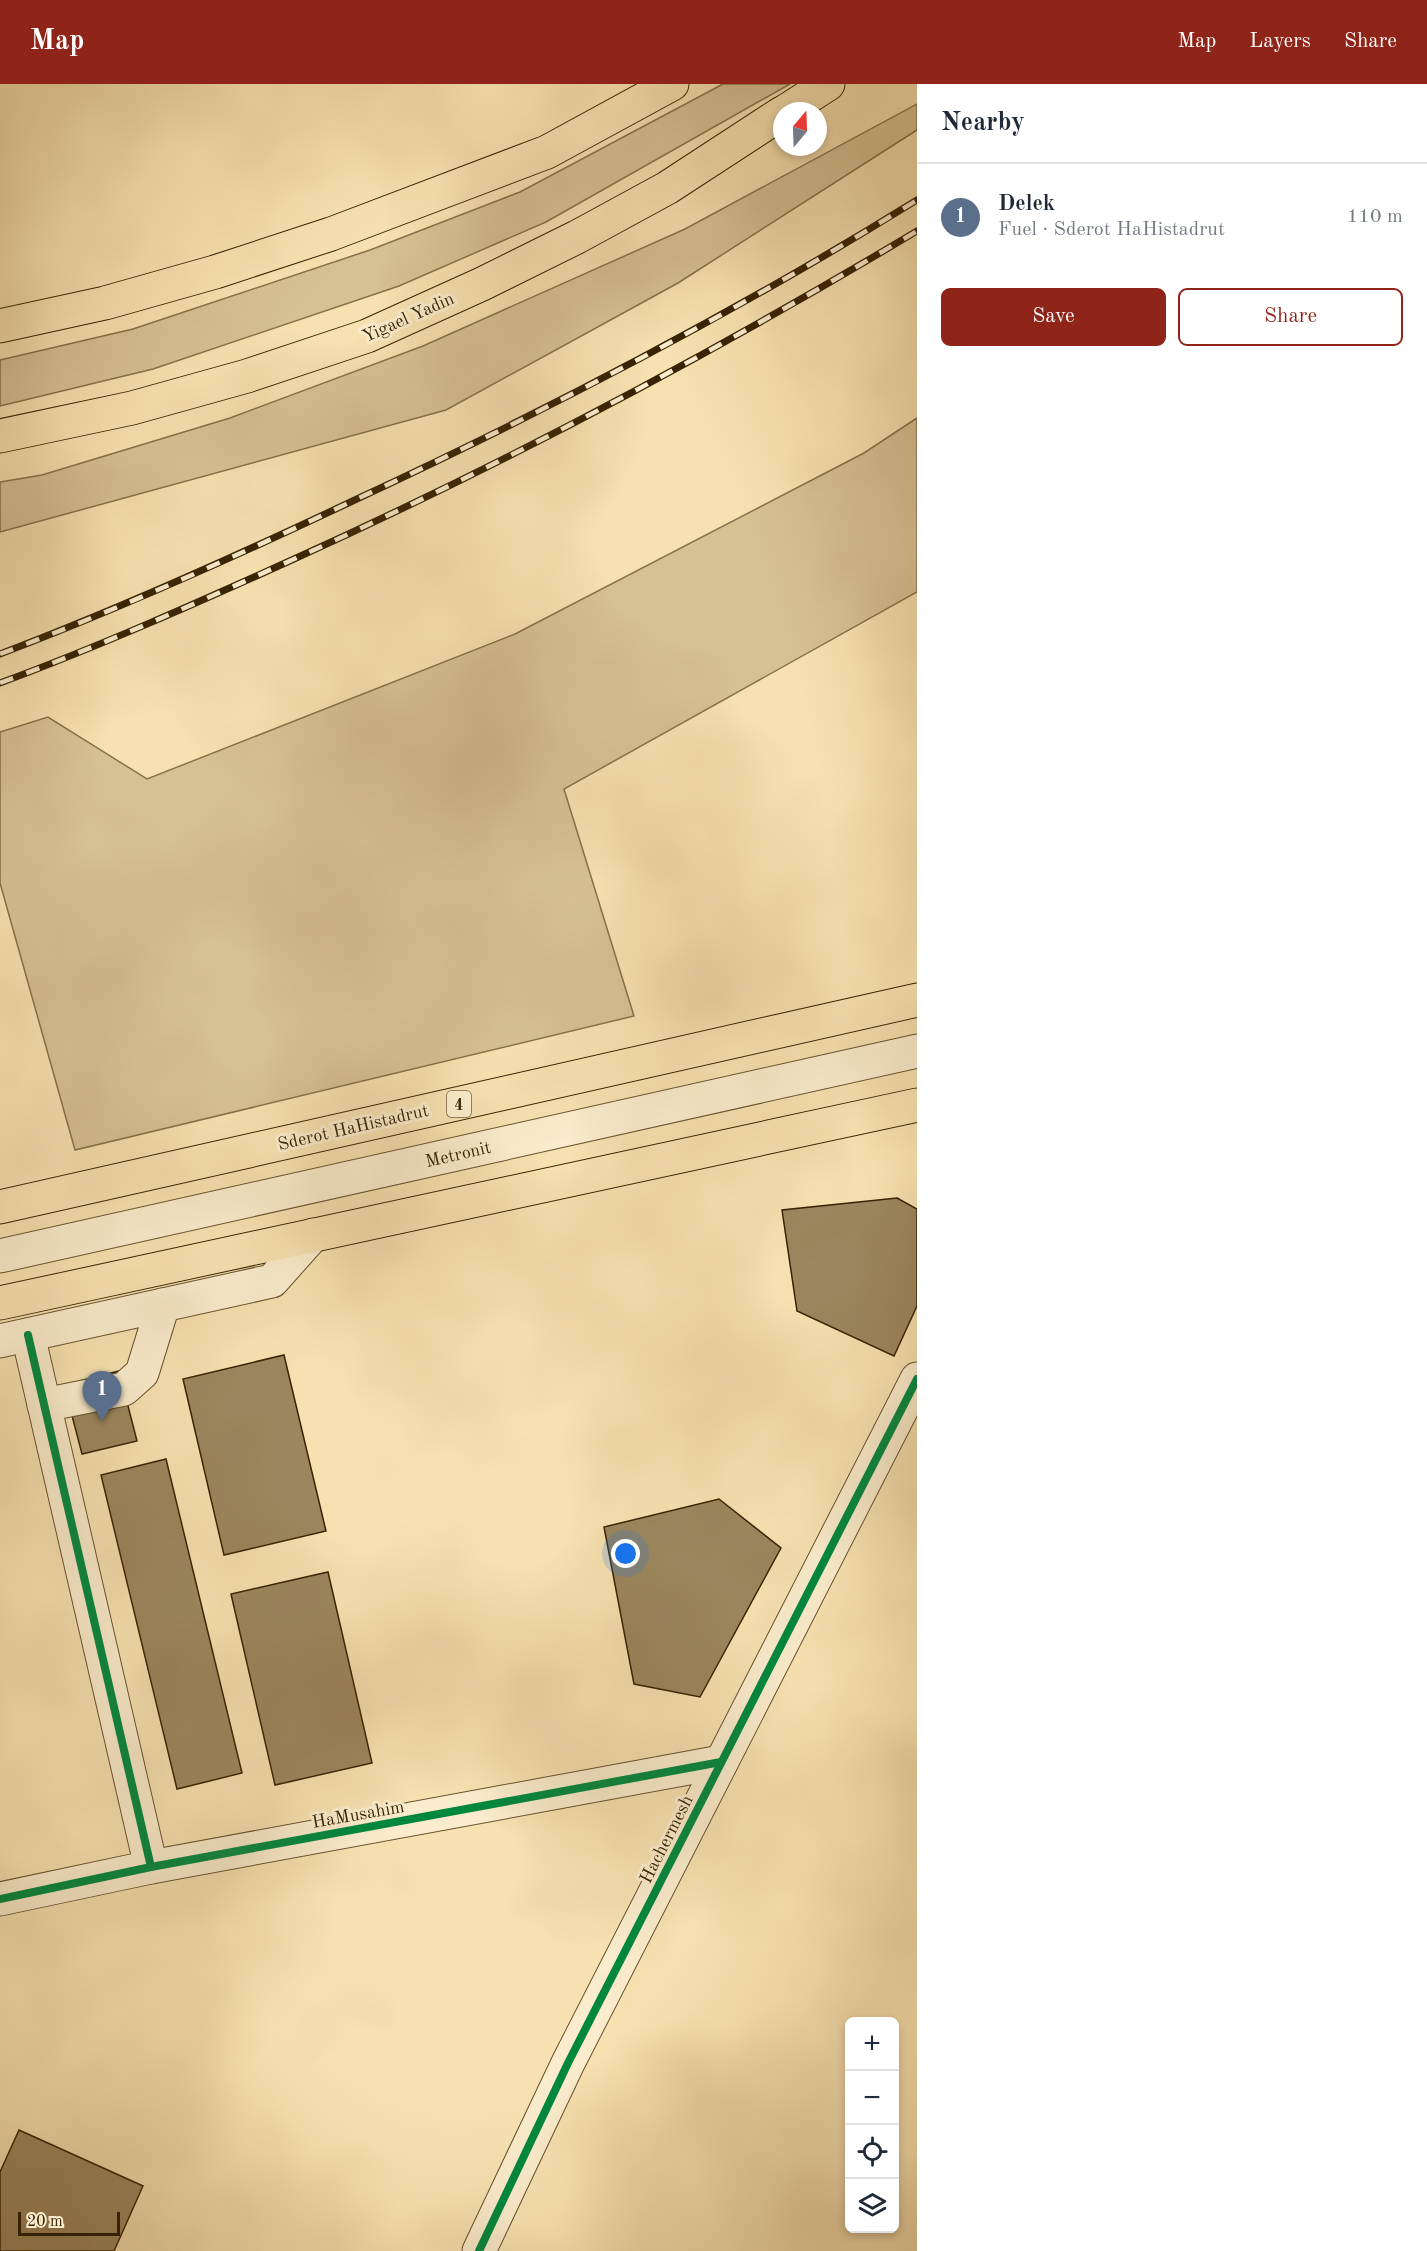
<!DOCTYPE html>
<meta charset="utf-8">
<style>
body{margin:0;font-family:"Old Standard TT",serif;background:#f2f2f3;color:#1f2937}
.controls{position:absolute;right:18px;bottom:18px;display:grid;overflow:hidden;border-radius:9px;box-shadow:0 3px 9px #0003}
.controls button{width:54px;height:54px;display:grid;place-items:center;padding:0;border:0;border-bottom:2px solid #e0e1e3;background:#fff;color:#1f2937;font:30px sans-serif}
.compass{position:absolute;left:773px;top:18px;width:54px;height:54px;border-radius:50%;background:#fff;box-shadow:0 3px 9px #0003;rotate:19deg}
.scale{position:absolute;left:18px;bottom:15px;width:102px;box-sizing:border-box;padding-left:6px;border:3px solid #372303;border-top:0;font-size:16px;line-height:21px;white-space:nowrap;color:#372303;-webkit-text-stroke:4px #faeccc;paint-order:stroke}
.you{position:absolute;left:626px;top:1470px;width:21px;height:21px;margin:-15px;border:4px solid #fff;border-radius:50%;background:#1a73e8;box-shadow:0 0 0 9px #1a73e833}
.badge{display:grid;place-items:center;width:39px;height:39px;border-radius:50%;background:#8f2418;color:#fff;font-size:20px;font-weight:700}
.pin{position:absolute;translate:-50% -50px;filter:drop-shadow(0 2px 3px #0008)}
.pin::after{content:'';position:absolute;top:32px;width:21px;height:18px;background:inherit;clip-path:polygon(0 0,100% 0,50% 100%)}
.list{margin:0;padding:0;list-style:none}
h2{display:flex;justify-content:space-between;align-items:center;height:78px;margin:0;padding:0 24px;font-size:26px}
h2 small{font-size:20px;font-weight:400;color:#747a83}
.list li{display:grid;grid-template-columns:39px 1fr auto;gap:18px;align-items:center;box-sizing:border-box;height:108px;padding:0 24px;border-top:2px solid #e0e1e3}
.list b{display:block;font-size:22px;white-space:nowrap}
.list p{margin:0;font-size:20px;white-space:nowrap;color:#747a83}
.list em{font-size:20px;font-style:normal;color:#747a83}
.actions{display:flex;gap:12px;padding:18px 24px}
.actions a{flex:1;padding:14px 0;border:2px solid #8f2418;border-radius:9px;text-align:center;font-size:21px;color:#8f2418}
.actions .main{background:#8f2418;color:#fff}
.icon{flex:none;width:33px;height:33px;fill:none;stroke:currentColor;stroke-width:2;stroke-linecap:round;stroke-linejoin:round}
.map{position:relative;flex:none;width:917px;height:2167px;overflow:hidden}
header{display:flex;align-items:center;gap:36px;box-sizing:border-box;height:84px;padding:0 30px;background:#8f2418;color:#fff}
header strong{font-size:28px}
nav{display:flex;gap:33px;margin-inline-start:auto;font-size:21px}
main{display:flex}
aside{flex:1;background:#fff}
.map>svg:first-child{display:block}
.green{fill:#d6c193;stroke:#86724b;stroke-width:1.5}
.building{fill:#9b865d;stroke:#372303;stroke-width:1.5}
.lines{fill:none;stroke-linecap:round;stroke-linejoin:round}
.minor-casing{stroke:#67522e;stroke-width:35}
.highway-casing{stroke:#372303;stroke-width:35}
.minor{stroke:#faeccc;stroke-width:33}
.highway{stroke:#f7e1b0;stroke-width:33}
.rail-casing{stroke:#372303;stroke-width:7}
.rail{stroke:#faeccc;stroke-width:4.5;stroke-dasharray:14;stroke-linecap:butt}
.cycleway-casing{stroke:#faeccc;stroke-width:11}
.cycleway{stroke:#00873e;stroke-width:8}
.labels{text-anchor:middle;stroke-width:6;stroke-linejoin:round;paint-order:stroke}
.shield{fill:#faeccc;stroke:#725f3f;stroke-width:1.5}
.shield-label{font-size:16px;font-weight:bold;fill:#372303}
.street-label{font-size:18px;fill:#372303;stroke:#faeccc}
</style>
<header>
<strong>Map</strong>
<nav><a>Map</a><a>Layers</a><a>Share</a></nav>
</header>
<main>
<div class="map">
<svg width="917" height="2167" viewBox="0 0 917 2167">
<rect width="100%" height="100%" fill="#f7e1b0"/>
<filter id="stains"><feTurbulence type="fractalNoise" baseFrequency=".00333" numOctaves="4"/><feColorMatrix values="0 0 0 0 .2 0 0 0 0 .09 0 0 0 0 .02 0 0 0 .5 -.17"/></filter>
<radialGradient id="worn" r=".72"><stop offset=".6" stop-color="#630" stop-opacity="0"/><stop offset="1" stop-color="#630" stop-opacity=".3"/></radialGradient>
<g class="green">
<polygon points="723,0 790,0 546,138 399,202 153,285 0,322 0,276 133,245 370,166 520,108"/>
<polygon points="917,20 917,46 678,199 446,326 0,448 0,398 42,391 230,334 423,262 685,145"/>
<polygon points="917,334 917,508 564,705 634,932 75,1066 0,799 0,648 48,633 147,695 515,550 864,369"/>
</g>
<g class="building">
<polygon points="897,1114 917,1125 917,1222 894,1272 797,1227 782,1126"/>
<polygon points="284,1271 326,1447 224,1471 183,1295"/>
<polygon points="119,1287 137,1357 82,1370 64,1301"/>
<polygon points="166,1375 242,1689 177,1705 101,1391"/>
<polygon points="719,1415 781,1464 700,1613 634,1600 604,1443"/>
<polygon points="328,1488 372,1679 275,1701 231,1510"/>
<polygon points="19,2046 143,2102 114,2167 0,2167 0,2088"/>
</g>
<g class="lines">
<defs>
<g id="minor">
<polyline points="0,1172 917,967"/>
<polyline points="28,1251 151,1783"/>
<polyline points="0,1257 272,1197 313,1151"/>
<polyline points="44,1321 124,1305 142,1289 163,1221"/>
<polyline points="0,1815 151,1783 721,1678"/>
<polyline points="479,2167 568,1979 917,1295"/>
</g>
<g id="highway">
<polyline points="786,27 828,0"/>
<polyline points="0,242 105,219 215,188 331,150 547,68 672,0"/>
<polyline points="0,352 132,324 247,292 367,252 482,200 577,153 667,104 782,29"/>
<polyline points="0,1123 917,916"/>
<polyline points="0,1219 917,1021"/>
</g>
</defs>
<use href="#minor" class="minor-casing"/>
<use href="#highway" class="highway-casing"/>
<use href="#minor" class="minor"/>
<use href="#highway" class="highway"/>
<defs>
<g id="rail">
<path d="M0,570c122,-46 241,-100 359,-156 191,-89 379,-187 558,-298"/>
<path d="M0,599c100,-37 197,-80 294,-124 214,-97 421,-207 623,-328"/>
</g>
</defs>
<use href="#rail" class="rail-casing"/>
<use href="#rail" class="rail"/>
<defs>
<g id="cycleway">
<polyline points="28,1251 151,1783"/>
<polyline points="0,1815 151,1783 721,1678"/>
<polyline points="479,2167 568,1979 917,1295"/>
</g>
</defs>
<use href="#cycleway" class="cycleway-casing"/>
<use href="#cycleway" class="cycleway"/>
</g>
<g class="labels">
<rect class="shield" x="447" y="1007" width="24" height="26" rx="4.5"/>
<g class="shield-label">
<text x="459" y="1026">4</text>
</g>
<g class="street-label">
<text transform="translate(408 233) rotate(-24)" y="6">Yigael Yadin</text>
<text transform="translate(353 1043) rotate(-13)" y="6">Sderot HaHistadrut</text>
<text transform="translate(458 1070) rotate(-13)" y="6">Metronit</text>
<text transform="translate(358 1730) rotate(-10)" y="6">HaMusahim</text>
<text transform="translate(666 1755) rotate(-63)" y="6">Hachermesh</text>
</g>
</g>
<rect width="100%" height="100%" filter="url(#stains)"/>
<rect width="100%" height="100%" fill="url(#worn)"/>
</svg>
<div class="controls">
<button>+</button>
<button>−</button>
<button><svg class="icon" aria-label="locate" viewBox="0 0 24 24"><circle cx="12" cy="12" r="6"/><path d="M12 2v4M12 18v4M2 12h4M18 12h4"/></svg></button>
<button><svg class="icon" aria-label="layers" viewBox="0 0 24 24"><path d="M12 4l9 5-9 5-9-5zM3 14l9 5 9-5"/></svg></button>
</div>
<svg class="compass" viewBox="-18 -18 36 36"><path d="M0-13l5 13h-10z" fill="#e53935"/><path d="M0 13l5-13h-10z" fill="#747a83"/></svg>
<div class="scale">20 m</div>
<div class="you"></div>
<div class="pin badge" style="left:102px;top:1337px;background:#5c6f8a">1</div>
</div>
<aside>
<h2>Nearby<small></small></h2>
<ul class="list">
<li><span class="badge" style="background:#5c6f8a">1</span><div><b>Delek</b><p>Fuel · Sderot HaHistadrut</p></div><em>110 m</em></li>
</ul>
<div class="actions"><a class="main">Save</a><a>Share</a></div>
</aside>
</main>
